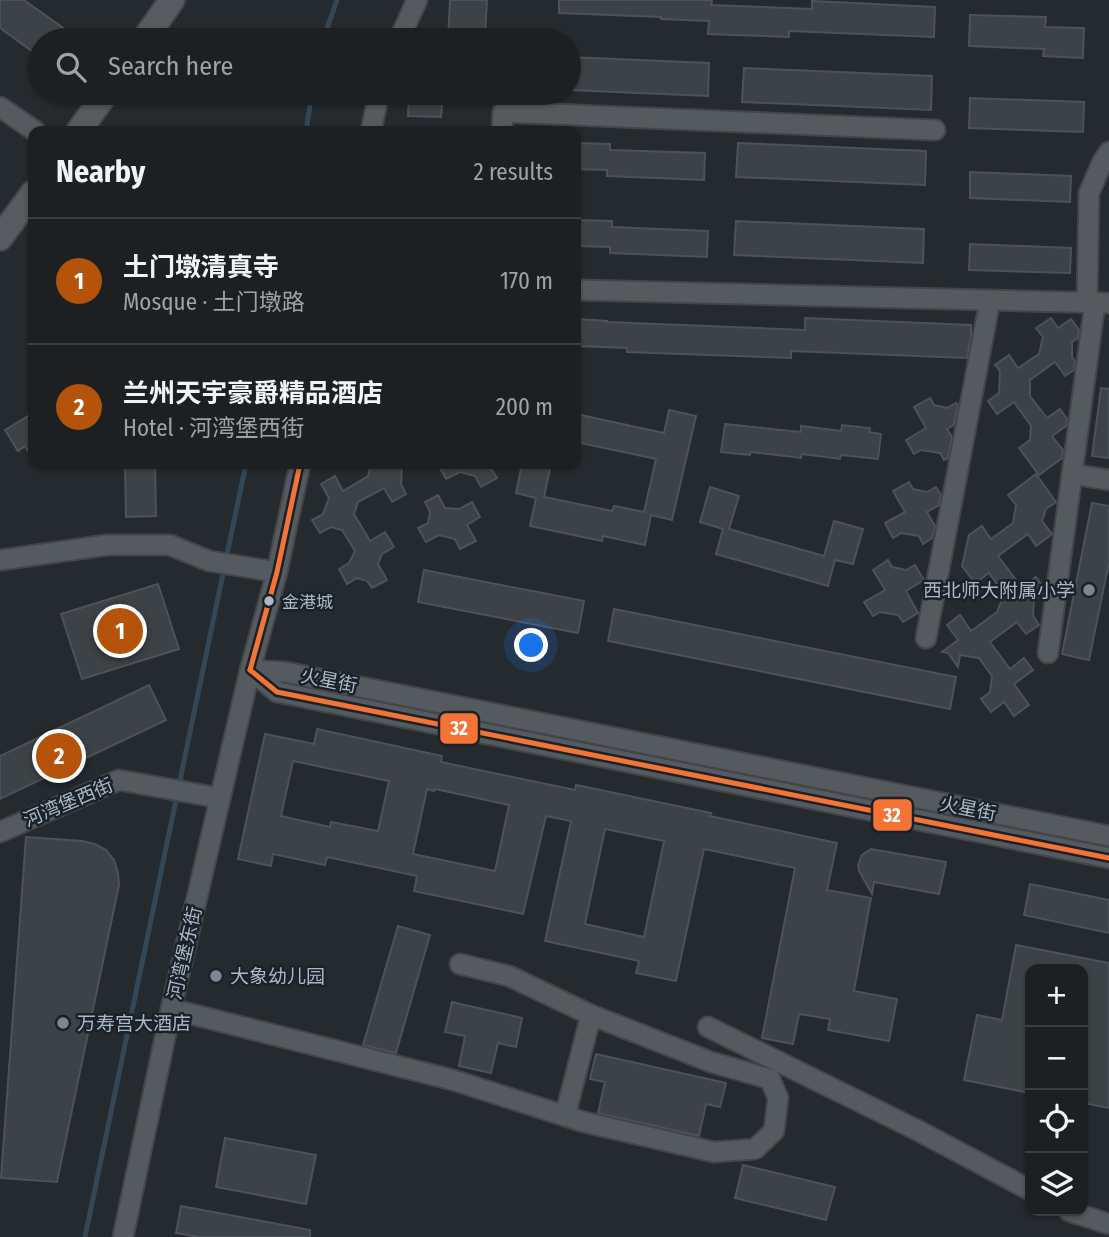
<!DOCTYPE html>
<meta charset="utf-8">
<style>
body{margin:0;font-family:"Fira Sans Condensed","Noto Sans SC",sans-serif;background:#292d30;color:#f1f3f6}
.controls{position:absolute;right:21px;bottom:21px;display:grid;overflow:hidden;border-radius:14px;box-shadow:0 2px 5px #0004}
.controls button{width:63px;height:63px;display:grid;place-items:center;padding:0;border:0;border-bottom:2px solid #3a3e41;background:#1c2023;color:#f1f3f6;font:35px sans-serif}
.you{position:absolute;left:532px;top:646px;width:24px;height:24px;margin:-18px;border:5px solid #fff;border-radius:50%;background:#1a73e8;box-shadow:0 0 0 10px #1a73e833}
.badge{display:grid;place-items:center;width:46px;height:46px;border-radius:50%;background:#b45309;color:#fff;font-size:23px;font-weight:700}
.pin{position:absolute;translate:-50% -50%;border:4px solid #fff;box-shadow:0 2px 7px #0006}
.list{margin:0;padding:0;list-style:none}
h2{display:flex;justify-content:space-between;align-items:center;height:91px;margin:0;padding:0 28px;font-size:30px}
h2 small{font-size:23px;font-weight:400;color:#a0a3a6}
.list li{display:grid;grid-template-columns:46px 1fr auto;gap:21px;align-items:center;box-sizing:border-box;height:126px;padding:0 28px;border-top:2px solid #3a3e41}
.list b{display:block;font-size:26px;white-space:nowrap}
.list p{margin:0;font-size:23px;white-space:nowrap;color:#a0a3a6}
.list em{font-size:23px;font-style:normal;color:#a0a3a6}
.icon{flex:none;width:38px;height:38px;fill:none;stroke:currentColor;stroke-width:2;stroke-linecap:round;stroke-linejoin:round}
.map{position:relative;flex:none;width:1109px;height:1237px;overflow:hidden}
.search{position:absolute;background:#1c2023;box-shadow:0 2px 5px #0004;left:28px;top:28px;width:553px;height:77px;display:flex;align-items:center;gap:18px;box-sizing:border-box;padding:0 24px;border-radius:38px;color:#a0a3a6;font-size:26px}
.panel{position:absolute;background:#1c2023;box-shadow:0 2px 5px #0004;left:28px;top:126px;width:553px;height:343px;border-radius:14px}
.map>svg:first-child{display:block}
.lines{fill:none;stroke-linecap:round;stroke-linejoin:round}
.stream{stroke:#344757;stroke-width:5}
.building{fill:#3d4246;stroke:#4d5258;stroke-width:2;fill-rule:evenodd}
.minor-casing{stroke:#42464a;stroke-width:23}
.major-casing{stroke:#404549;stroke-width:28}
.minor{stroke:#555a5e;stroke-width:19}
.major{stroke:#575b60;stroke-width:24}
.bus-1-casing{stroke:#19222a;stroke-width:10}
.bus-1{stroke:#f57335;stroke-width:5}
.poi-dot{fill:#7e868f;stroke:#19222a;stroke-width:2.5}
.bus-dot{fill:#aeb8c2;stroke:#19222a;stroke-width:2.5}
.labels{text-anchor:middle;stroke-width:5;stroke-linejoin:round;paint-order:stroke}
.bus-label{font-size:17px;fill:#aeb8c2;stroke:#19222a;text-anchor:start}
.poi-label{font-size:19px;fill:#aeb8c2;stroke:#19222a;text-anchor:start}
.street-label{font-size:19px;fill:#aeb8c2;stroke:#19222a}
.line-badge{stroke:#19222a;stroke-width:2.5}
.badge-label{font-size:19px;text-anchor:middle;font-weight:bold;fill:#fff}
</style>
<div class="map">
<svg width="1109" height="1237" viewBox="0 0 1109 1237">
<rect width="100%" height="100%" fill="#252a2f"/>
<g class="lines">
<g class="stream">
<polyline points="323,40 337,0"/>
<polyline points="306,131 312,93"/>
<polyline points="226,559 246,464"/>
<polyline points="179,785 224,569"/>
<polyline points="85,1237 177,795"/>
</g>
</g>
<g class="building">
<polygon points="0,0 24,0 80,40 40,40 40,57 0,28"/>
<polygon points="450,0 487,0 485,35 464,34 463,40 448,40"/>
<polygon points="559,0 712,0 711,5 812,9 812,1 935,7 934,37 789,31 789,37 708,34 709,21 661,19 661,17 559,13"/>
<polygon points="970,15 1046,17 1045,27 1084,28 1083,58 1043,56 1044,49 969,46"/>
<polygon points="569,57 709,63 708,96 569,90"/>
<polygon points="744,68 932,76 931,110 742,102"/>
<polygon points="409,93 443,93 441,117 408,116"/>
<polygon points="970,98 1084,102 1083,132 969,128"/>
<polygon points="576,143 610,144 610,150 705,153 704,180 607,176 607,170 576,169"/>
<polygon points="738,143 926,151 925,185 736,177"/>
<polygon points="970,172 1071,176 1070,202 970,198"/>
<polygon points="576,220 612,221 612,227 708,231 707,257 610,253 610,247 576,246"/>
<polygon points="736,221 924,229 923,263 734,255"/>
<polygon points="970,244 1071,248 1070,273 969,270"/>
<polygon points="805,318 971,325 971,336 967,358 791,351 791,358 627,352 627,348 576,346 576,319 607,321 607,322 805,330"/>
<polygon points="1051,318 1058,328 1071,319 1079,330 1078,338 1072,342 1072,357 1075,361 1074,370 1065,376 1055,362 1030,380 1030,396 1047,418 1060,409 1067,419 1066,426 1052,436 1063,450 1062,458 1039,475 1019,448 1030,440 1031,426 1014,402 997,414 988,401 999,393 1000,371 995,365 1009,355 1018,368 1039,354 1043,337 1036,328"/>
<polygon points="1101,388 1109,389 1109,458 1092,456"/>
<polygon points="930,398 934,405 947,408 956,403 958,405 954,425 947,429 952,437 948,458 944,460 940,453 921,450 914,454 906,440 926,428 914,407"/>
<polygon points="669,410 696,416 672,520 651,515 645,545 603,536 602,541 530,526 536,498 516,493 522,464 551,464 544,497 612,511 614,506 644,512 656,459 576,442 576,414 664,433"/>
<polygon points="33,413 33,460 25,446 18,451 5,430"/>
<polygon points="725,424 801,432 801,426 841,431 842,425 870,428 869,432 881,434 878,459 841,455 840,459 802,454 801,458 751,452 750,455 721,452"/>
<polygon points="125,464 155,464 156,516 126,517"/>
<polygon points="371,464 402,464 401,484 406,494 392,502 384,488 358,502 354,514 370,541 385,532 394,547 382,554 378,564 387,580 372,588 367,581 357,578 347,584 339,569 349,563 355,551 342,530 331,527 320,533 312,520 323,514 329,498 321,484 335,476 343,491 368,476"/>
<polygon points="438,464 488,464 497,478 481,487 475,476 460,472 446,479"/>
<polygon points="1036,474 1056,502 1046,509 1042,521 1052,534 1036,546 1028,534 998,556 1022,588 1036,577 1044,588 1044,593 1034,600 1033,615 1039,625 1026,634 1017,622 990,642 1010,669 1024,658 1033,670 1014,684 1029,705 1014,716 1004,702 991,712 981,699 990,692 992,676 979,658 960,655 958,667 948,653 942,652 958,640 947,625 960,615 971,631 997,612 1004,594 989,573 975,583 962,566 969,535 982,526 991,539 1013,523 1016,505 1008,495"/>
<polygon points="909,482 913,489 927,492 936,487 941,495 939,505 927,512 935,526 932,538 923,544 919,536 901,533 893,538 885,523 905,512 893,491"/>
<polygon points="710,487 739,496 729,529 824,556 834,521 863,529 853,564 835,560 828,586 716,554 723,529 700,522"/>
<polygon points="438,495 445,508 459,509 472,502 480,517 467,525 476,541 460,549 455,539 439,535 426,542 418,528 428,523 430,512 425,502"/>
<polygon points="1092,503 1109,506 1109,562 1089,660 1062,654"/>
<polygon points="888,560 892,567 906,570 915,565 924,580 906,591 918,613 903,622 898,615 880,612 873,616 864,602 885,590 873,570"/>
<polygon points="424,570 584,601 578,633 418,602"/>
<polygon points="158,584 179,649 82,679 61,614"/>
<polygon points="614,609 956,677 950,709 608,641"/>
<polygon points="149,685 166,720 0,799 0,756"/>
<path d="M317,729l125,27 -1,6 134,28 1,-5 135,28 -1,3 127,27 -10,47 44,8 -17,93 43,8 -8,42 -61,-11 2,-11 -31,-5 -6,30 -31,-6 33,-170 -91,-19 -28,132 -40,-8 3,-12 -94,-20 26,-120 -25,-5 -23,98 -109,-23 3,-15 -90,-19 -2,8 -52,-11 -2,12 -33,-7 27,-125 49,10zM293,761l96,20 -11,50 -47,-9 -1,5 -49,-11zM427,789l7,2 1,-2 74,16 -14,66 -82,-17zM605,829l59,12 -20,96 -59,-13z"/>
<polygon points="26,837 82,841 95,844 106,850 114,860 118,873 119,885 57,1182 1,1178"/>
<polygon points="871,849 946,862 939,894 874,882 872,894 859,871 858,865 862,855"/>
<polygon points="1030,884 1109,900 1109,933 1024,915"/>
<polygon points="398,926 430,935 396,1053 363,1045"/>
<polygon points="1016,945 1109,963 1109,1108 1083,1103 1083,969 1030,969 1030,1093 964,1080 977,1015 1002,1020"/>
<polygon points="452,1002 522,1018 516,1047 498,1043 491,1073 459,1066 465,1036 445,1032"/>
<polygon points="596,1054 726,1083 720,1107 706,1104 699,1136 598,1113 605,1082 590,1079"/>
<polygon points="225,1138 316,1155 306,1204 216,1187"/>
<polygon points="743,1165 835,1187 826,1220 735,1198"/>
<polygon points="181,1206 310,1230 310,1237 200,1237 176,1233"/>
</g>
<g class="lines">
<defs>
<g id="minor">
<polyline points="399,40 417,0"/>
<polyline points="0,107 35,131"/>
<polyline points="371,131 379,93"/>
<polyline points="502,131 503,112 935,130"/>
<polyline points="576,290 1109,303"/>
<polyline points="1087,303 1089,193 1102,163 1109,152"/>
<polyline points="1072,474 1109,480"/>
<polyline points="0,560 107,545 170,545 209,561 277,572"/>
<polyline points="926,638 990,300"/>
<polyline points="1048,653 1095,303"/>
<polyline points="250,670 277,692 1109,858"/>
<polyline points="250,670 285,672 1109,836"/>
<polyline points="0,832 119,780 220,798"/>
<polyline points="171,1009 453,1080 584,1122 714,1152 755,1149 774,1131 778,1098 770,1079 711,1062 591,1015 509,976 460,964"/>
<polyline points="708,1027 917,1130 1030,1190"/>
<polyline points="565,1116 591,1015"/>
<polyline points="1069,1211 1109,1224"/>
<polyline points="123,1237 171,1009 250,670 277,572 300,464"/>
</g>
<g id="major">
<polyline points="144,40 172,0"/>
<polyline points="79,131 106,93"/>
<polyline points="0,238 33,193"/>
</g>
</defs>
<use href="#minor" class="minor-casing"/>
<use href="#major" class="major-casing"/>
<use href="#minor" class="minor"/>
<use href="#major" class="major"/>
<defs>
<g id="bus-1">
<polyline points="250,670 277,692 1109,858"/>
<polyline points="250,670 277,572 300,464"/>
</g>
</defs>
<use href="#bus-1" class="bus-1-casing"/>
<use href="#bus-1" class="bus-1"/>
</g>
<g class="poi-dot">
<circle cx="1089" cy="590" r="7"/>
<circle cx="216" cy="976" r="7"/>
<circle cx="63" cy="1023" r="7"/>
</g>
<circle class="bus-dot" cx="269" cy="601" r="6"/>
<g class="labels">
<g class="bus-label">
<text x="282" y="608">金港城</text>
</g>
<g class="poi-label">
<text x="1075" y="597" text-anchor="end">西北师大附属小学</text>
<text x="230" y="983">大象幼儿园</text>
<text x="77" y="1030">万寿宫大酒店</text>
</g>
<g class="street-label">
<text transform="translate(329 680) rotate(11)" y="7">火星街</text>
<text transform="translate(68 802) rotate(-23)" y="7">河湾堡西街</text>
<text transform="translate(968 808) rotate(11)" y="7">火星街</text>
<text transform="translate(184 953) rotate(-77)" y="7">河湾堡东街</text>
</g>
</g>
<g class="line-badge">
<rect x="439" y="712" width="40" height="33" rx="7" fill="#f57335"/>
<rect x="872" y="798" width="41" height="34" rx="7" fill="#f57335"/>
</g>
<g class="badge-label">
<text x="459" y="735">32</text>
<text x="892" y="822">32</text>
</g>
</svg>
<div class="controls">
<button>+</button>
<button>−</button>
<button><svg class="icon" aria-label="locate" viewBox="0 0 24 24"><circle cx="12" cy="12" r="6"/><path d="M12 2v4M12 18v4M2 12h4M18 12h4"/></svg></button>
<button><svg class="icon" aria-label="layers" viewBox="0 0 24 24"><path d="M12 4l9 5-9 5-9-5zM3 14l9 5 9-5"/></svg></button>
</div>
<div class="you"></div>
<div class="pin badge" style="left:120px;top:631px">1</div>
<div class="pin badge" style="left:59px;top:756px">2</div>
<div class="search"><svg class="icon" aria-label="search" viewBox="0 0 24 24"><circle cx="10" cy="10" r="6"/><path d="M15 15l6 6"/></svg>Search here</div>
<section class="panel">
<h2>Nearby<small>2 results</small></h2>
<ul class="list">
<li><span class="badge">1</span><div><b>土门墩清真寺</b><p>Mosque · 土门墩路</p></div><em>170 m</em></li>
<li><span class="badge">2</span><div><b>兰州天宇豪爵精品酒店</b><p>Hotel · 河湾堡西街</p></div><em>200 m</em></li>
</ul>
</section>
</div>
